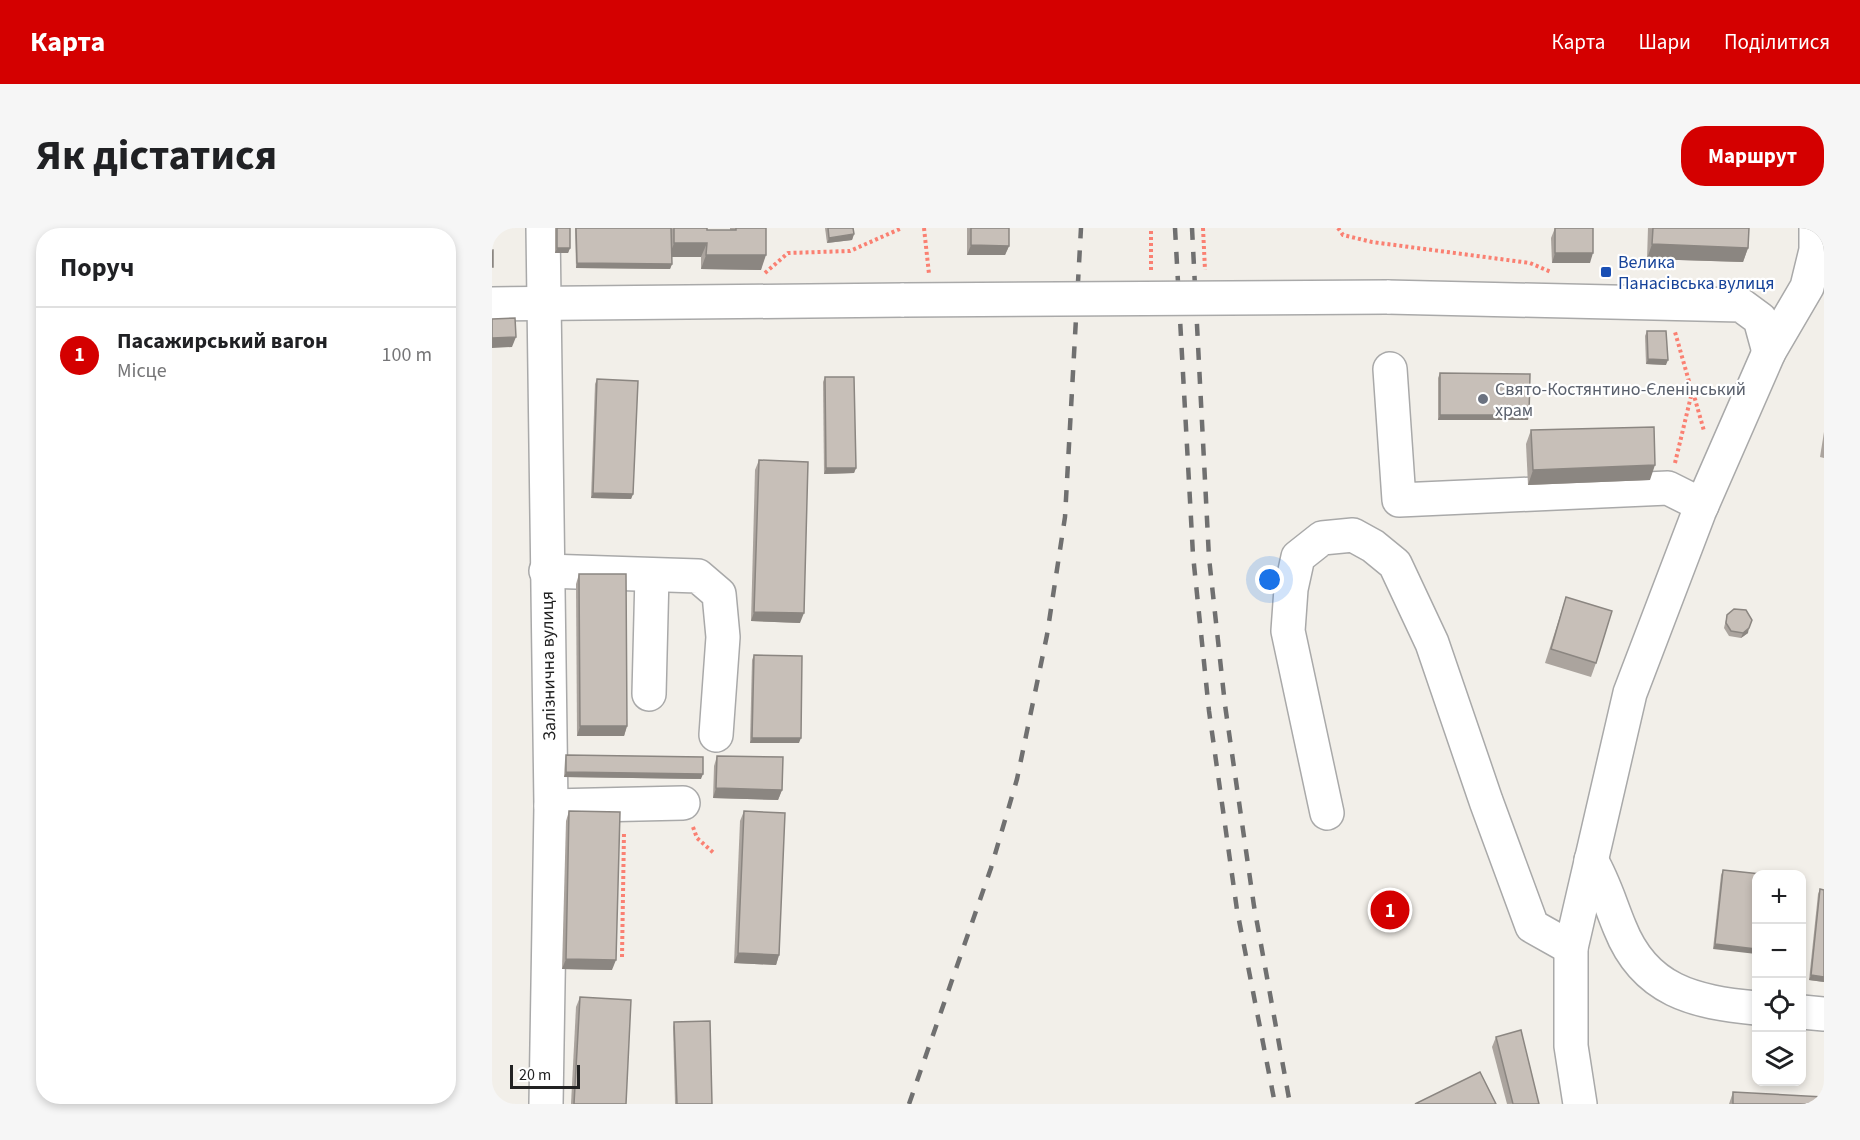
<!DOCTYPE html>
<html lang="uk">
<meta charset="utf-8">
<style>
body{margin:0;font-family:"Source Sans 3",sans-serif;background:#f6f6f6;color:#202124}
.controls{position:absolute;right:18px;bottom:18px;display:grid;overflow:hidden;border-radius:12px;box-shadow:0 3px 9px #0003}
.controls button{width:54px;height:54px;display:grid;place-items:center;padding:0;border:0;border-bottom:2px solid #e0e0e0;background:#fff;color:#202124;font:30px sans-serif}
.scale{position:absolute;left:18px;bottom:15px;width:70px;box-sizing:border-box;padding-left:6px;border:3px solid #222;border-top:0;font-size:16px;line-height:21px;white-space:nowrap;color:#222;-webkit-text-stroke:4px #fff;paint-order:stroke}
.you{position:absolute;left:778px;top:352px;width:21px;height:21px;margin:-15px;border:4px solid #fff;border-radius:50%;background:#1a73e8;box-shadow:0 0 0 9px #1a73e833}
.badge{display:grid;place-items:center;width:39px;height:39px;border-radius:50%;background:#d40000;color:#fff;font-size:20px;font-weight:700}
.pin{position:absolute;translate:-50% -50%;border:3px solid #fff;box-shadow:0 2px 6px #0006}
.list{margin:0;padding:0;list-style:none}
h2{display:flex;justify-content:space-between;align-items:center;height:78px;margin:0;padding:0 24px;font-size:26px}
h2 small{font-size:20px;font-weight:400;color:#757577}
.list li{display:grid;grid-template-columns:39px 1fr auto;gap:18px;align-items:center;box-sizing:border-box;height:96px;padding:0 24px;border-top:2px solid #e0e0e0}
.list b{display:block;font-size:22px;white-space:nowrap}
.list p{margin:0;font-size:20px;white-space:nowrap;color:#757577}
.list em{font-size:20px;font-style:normal;color:#757577}
.icon{flex:none;width:33px;height:33px;fill:none;stroke:currentColor;stroke-width:2;stroke-linecap:round;stroke-linejoin:round}
.map{position:relative;flex:none;width:1332px;height:876px;overflow:hidden;border-radius:24px}
header{display:flex;align-items:center;gap:36px;box-sizing:border-box;height:84px;padding:0 30px;background:#d40000;color:#fff}
header strong{font-size:28px}
nav{display:flex;gap:33px;margin-inline-start:auto;font-size:21px}
.intro{display:flex;align-items:center;justify-content:space-between;box-sizing:border-box;height:144px;padding:0 36px}
h1{margin:0;font-size:42px}
.button{padding:15px 27px;border-radius:24px;background:#d40000;color:#fff;font-size:21px;font-weight:700}
main{display:flex;gap:36px;padding:0 36px}
aside{flex:1;background:#fff;border-radius:24px;box-shadow:0 3px 9px #0003}
.map>svg:first-child{display:block}
.lines{fill:none;stroke-linecap:round;stroke-linejoin:round}
.minor-casing{stroke:#a9a9a9;stroke-width:36}
.path{stroke:#fa8072;stroke-width:4;stroke-dasharray:3 3;stroke-linecap:butt}
.minor{stroke:#fff;stroke-width:33}
.rail{stroke:#707070;stroke-width:4.5;stroke-dasharray:12 12;stroke-linecap:butt}
.minor-bridge-casing{stroke:#a9a9a9;stroke-width:36;stroke-linecap:butt}
.minor-bridge{stroke:#fff;stroke-width:33}
.wall{fill:#aba49e}
.shaded-wall{fill:#8b8681}
.building{fill:#c7bfb8;stroke:#8b8681;stroke-width:1.5}
.transit-dot{fill:#1a4fb4;stroke:#fff;stroke-width:2}
.worship-dot{fill:#6b7280;stroke:#fff;stroke-width:2}
.labels{text-anchor:middle;stroke-width:4.5;stroke-linejoin:round;paint-order:stroke}
.transit-label{font-size:18px;fill:#164399;stroke:#fff;text-anchor:start}
.worship-label{font-size:18px;fill:#5b616d;stroke:#fff;text-anchor:start}
.street-label{font-size:18px;fill:#222;stroke:#fff}
</style>
<header>
<strong>Карта</strong>
<nav><a>Карта</a><a>Шари</a><a>Поділитися</a></nav>
</header>
<div class="intro"><h1>Як дістатися</h1><a class="button">Маршрут</a></div>
<main>
<aside>
<h2>Поруч<small></small></h2>
<ul class="list">
<li><span class="badge">1</span><div><b>Пасажирський вагон</b><p>Місце</p></div><em>100 m</em></li>
</ul>
</aside>
<div class="map">
<svg width="1332" height="876" viewBox="0 0 1332 876">
<rect width="100%" height="100%" fill="#f2efe9"/>
<g class="lines">
<defs>
<g id="minor">
<polyline points="51,0 59,578 54,876"/>
<polyline points="895,69 1249,77 1268,91 1277,124"/>
<polyline points="0,76 412,72"/>
<polyline points="898,141 907,272 1176,260 1210,277"/>
<polyline points="54,343 206,348 227,366 231,409 224,507"/>
<polyline points="157,466 160,347"/>
<polyline points="59,578 191,575"/>
<polyline points="835,585 796,403 799,361 806,329 830,310 861,307 881,318 903,336 940,415 994,573 1040,698 1079,720"/>
<path d="M1099,632c13,22 19,44 29,68 25,63 74,74 136,80"/>
<polyline points="1310,784 1332,786"/>
<polyline points="1088,876 1079,818 1079,720 1138,465 1207,284 1277,124 1315,59 1324,22 1324,0"/>
</g>
</defs>
<use href="#minor" class="minor-casing"/>
<g class="path">
<polyline points="432,0 437,46"/>
<polyline points="711,0 713,42"/>
<polyline points="846,0 851,7 880,14 1038,35 1059,44"/>
<polyline points="659,42 659,0"/>
<polyline points="273,45 296,25 358,23 410,0"/>
<polyline points="1201,164 1212,203"/>
<polyline points="1183,235 1200,164 1183,104"/>
<polyline points="201,599 205,610 223,626"/>
<polyline points="130,729 132,604"/>
</g>
<use href="#minor" class="minor"/>
<g class="rail">
<polyline points="683,0 701,327 717,483 745,682 783,876"/>
<polyline points="700,0 717,330 733,477 762,678 798,876"/>
<polyline points="417,876 499,640 525,551 555,407 573,289 589,0"/>
</g>
<defs>
<polyline id="minor-bridge" points="412,72 895,69"/>
</defs>
<use href="#minor-bridge" class="minor-bridge-casing"/>
<use href="#minor-bridge" class="minor-bridge"/>
</g>
<g class="wall">
<polygon points="63,0 78,0 78,20 76,25 63,25"/>
<polygon points="83,0 215,0 215,2 238,2 238,0 274,0 269,42 209,41 209,29 180,29 180,36 178,41 84,40"/>
<polygon points="333,0 361,0 362,6 360,12 335,15"/>
<polygon points="475,0 517,0 517,18 513,27 475,27"/>
<polygon points="1063,0 1098,35 1060,35 1059,10"/>
<polygon points="1156,0 1257,0 1256,20 1251,34 1155,31"/>
<polygon points="1155,103 1174,137 1154,136 1153,108"/>
<polygon points="948,145 1036,192 946,192 946,150"/>
<polygon points="333,149 364,240 362,245 332,246 331,154"/>
<polygon points="105,151 141,266 139,271 99,270 103,156"/>
<polygon points="1039,202 1158,252 1036,257 1034,216"/>
<polygon points="1332,204 1332,230 1328,229"/>
<polygon points="267,232 308,395 259,393 263,242"/>
<polygon points="87,346 135,498 132,508 85,508 84,356"/>
<polygon points="1074,369 1104,435 1099,449 1053,435"/>
<polygon points="1235,387 1256,405 1249,410 1237,408 1232,400"/>
<polygon points="262,427 307,515 258,515 260,432"/>
<polygon points="74,527 209,551 72,549 73,532"/>
<polygon points="225,528 290,562 286,572 221,570 222,538"/>
<polygon points="77,583 120,742 70,741 74,593"/>
<polygon points="252,583 287,727 284,737 242,735 248,593"/>
<polygon points="1231,642 1269,646 1221,721 1229,647"/>
<polygon points="1328,661 1332,754 1317,752 1326,666"/>
<polygon points="88,769 134,876 79,876 84,779"/>
<polygon points="182,794 220,876 183,876 181,799"/>
<polygon points="1004,809 1047,876 1015,876 1000,819"/>
<polygon points="1241,864 1332,876 1237,876"/>
</g>
<g class="shaded-wall">
<polygon points="362,6 360,12 335,15 337,10"/>
<polygon points="182,15 215,15 209,29 177,29"/>
<polygon points="1160,16 1256,20 1251,34 1155,31"/>
<polygon points="479,17 517,18 513,27 475,27"/>
<polygon points="65,20 78,20 76,25 63,25"/>
<polygon points="1063,25 1101,25 1098,35 1060,35"/>
<polygon points="214,27 274,27 269,42 209,41"/>
<polygon points="85,35 180,36 178,41 84,40"/>
<polygon points="24,109 20,119 0,120 0,110"/>
<polygon points="1156,131 1176,132 1174,137 1154,136"/>
<polygon points="948,187 1037,187 1036,192 946,192"/>
<polygon points="1163,237 1158,252 1036,257 1041,242"/>
<polygon points="334,240 364,240 362,245 332,246"/>
<polygon points="101,265 141,266 139,271 99,270"/>
<polygon points="262,384 312,385 308,395 259,393"/>
<polygon points="1257,400 1256,405 1249,410 1251,405"/>
<polygon points="88,498 135,498 132,508 85,508"/>
<polygon points="260,510 309,510 307,515 258,515"/>
<polygon points="74,544 211,546 209,551 72,549"/>
<polygon points="224,560 290,562 286,572 221,570"/>
<polygon points="1223,716 1264,721 1264,726 1221,721"/>
<polygon points="246,725 287,727 284,737 242,735"/>
<polygon points="74,731 124,732 120,742 70,741"/>
<polygon points="1319,747 1332,749 1332,754 1317,752"/>
</g>
<g class="building">
<rect x="65" y="0" width="13" height="20"/>
<polygon points="84,0 179,0 180,36 85,35"/>
<polygon points="182,0 215,0 215,2 244,2 244,0 274,0 274,27 214,27 215,15 182,15"/>
<polygon points="336,0 361,0 362,6 337,10"/>
<polygon points="479,0 517,0 517,18 479,17"/>
<rect x="1063" y="0" width="38" height="25"/>
<polygon points="1161,0 1257,0 1256,20 1160,16"/>
<rect x="0" y="22" width="1" height="17"/>
<polygon points="23,90 24,109 0,110 0,91"/>
<polygon points="1155,103 1174,103 1176,132 1156,131"/>
<polygon points="948,145 1038,146 1037,187 948,187"/>
<polygon points="333,149 362,149 364,240 334,240"/>
<polygon points="105,151 146,153 141,266 101,265"/>
<polygon points="1162,199 1163,237 1041,242 1039,202"/>
<polygon points="267,232 316,234 312,385 262,384"/>
<polygon points="87,346 134,346 135,498 88,498"/>
<polygon points="1074,369 1120,383 1104,435 1059,421"/>
<polygon points="1242,381 1254,382 1260,392 1257,400 1251,405 1239,403 1234,395 1235,387"/>
<polygon points="262,427 310,428 309,510 260,510"/>
<polygon points="74,527 211,529 211,546 74,544"/>
<polygon points="225,528 291,529 290,562 224,560"/>
<polygon points="77,583 128,584 124,732 74,731"/>
<polygon points="252,583 293,585 287,727 246,725"/>
<polygon points="1231,642 1269,646 1264,646 1264,721 1223,716"/>
<polygon points="1328,661 1332,662 1332,749 1319,747"/>
<polygon points="88,769 139,772 134,876 82,876"/>
<polygon points="218,793 220,876 185,876 182,794"/>
<polygon points="1029,802 1047,876 1021,876 1004,809"/>
<polygon points="988,844 1004,876 923,876"/>
<polygon points="1241,864 1332,869 1332,876 1241,876"/>
</g>
<rect class="transit-dot" x="1108" y="38" width="12" height="12" rx="3"/>
<circle class="worship-dot" cx="991" cy="171" r="6"/>
<g class="labels">
<g class="transit-label">
<text x="1126" y="40">Велика<tspan x="1126" dy="21">Панасівська вулиця</tspan></text>
</g>
<g class="worship-label">
<text x="1003" y="167">Свято-Костянтино-Єленінський<tspan x="1003" dy="21">храм</tspan></text>
</g>
<g class="street-label">
<text transform="translate(56 438) rotate(-91)" y="6">Залізнична вулиця</text>
</g>
</g>
</svg>
<div class="controls">
<button>+</button>
<button>−</button>
<button><svg class="icon" aria-label="locate" viewBox="0 0 24 24"><circle cx="12" cy="12" r="6"/><path d="M12 2v4M12 18v4M2 12h4M18 12h4"/></svg></button>
<button><svg class="icon" aria-label="layers" viewBox="0 0 24 24"><path d="M12 4l9 5-9 5-9-5zM3 14l9 5 9-5"/></svg></button>
</div>
<div class="scale">20 m</div>
<div class="you"></div>
<div class="pin badge" style="left:898px;top:682px">1</div>
</div>
</main>
